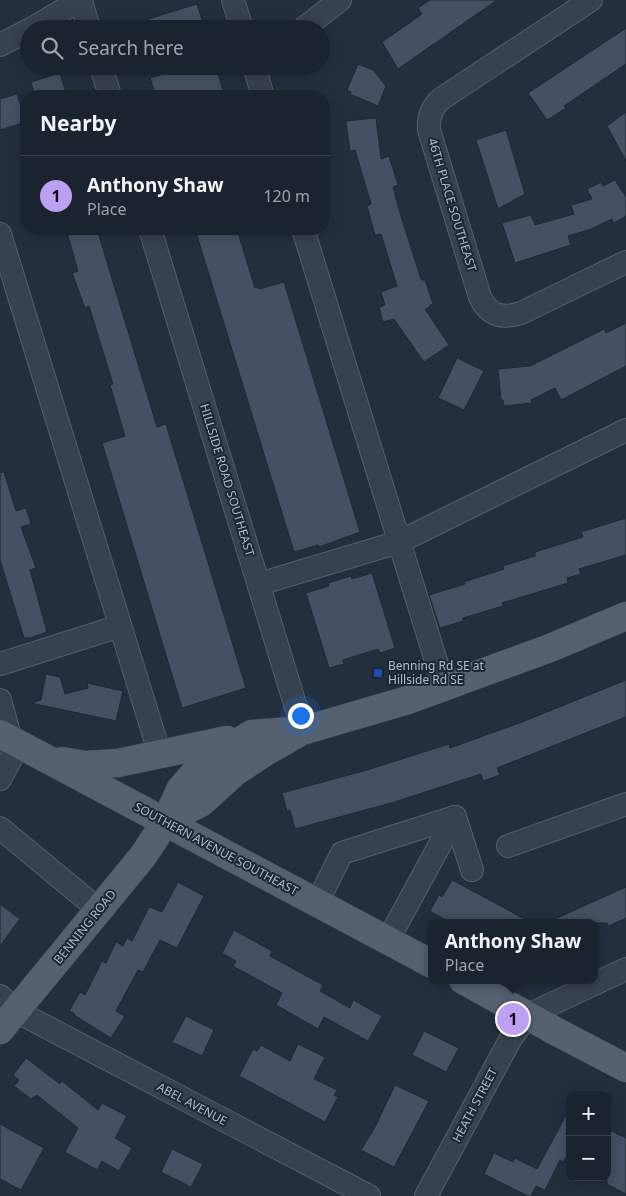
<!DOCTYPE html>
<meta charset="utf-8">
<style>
body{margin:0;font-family:"Noto Sans",sans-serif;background:#242b36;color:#f1f3f6}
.controls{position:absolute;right:15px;bottom:15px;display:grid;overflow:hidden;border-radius:10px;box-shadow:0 2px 12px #0003}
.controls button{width:45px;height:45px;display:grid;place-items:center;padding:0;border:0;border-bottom:1px solid #39404a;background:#1b232e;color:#f1f3f6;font:25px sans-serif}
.you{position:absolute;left:300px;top:715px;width:18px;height:18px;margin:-12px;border:4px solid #fff;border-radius:50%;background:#1a73e8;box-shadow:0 0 0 8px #1a73e833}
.badge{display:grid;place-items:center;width:32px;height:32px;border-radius:50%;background:#bca0f2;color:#111;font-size:16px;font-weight:700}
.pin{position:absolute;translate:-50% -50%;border:2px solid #fff;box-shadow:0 1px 5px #0006}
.popup{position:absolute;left:428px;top:919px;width:170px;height:65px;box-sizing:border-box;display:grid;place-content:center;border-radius:10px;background:#1b232e;filter:drop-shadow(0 1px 4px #0005);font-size:16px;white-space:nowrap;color:#a0a4aa}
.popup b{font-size:19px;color:#f1f3f6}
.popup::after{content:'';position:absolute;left:50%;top:100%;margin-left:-10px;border:10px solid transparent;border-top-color:#1b232e}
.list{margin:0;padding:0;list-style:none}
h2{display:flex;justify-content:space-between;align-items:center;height:65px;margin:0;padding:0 20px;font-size:21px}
h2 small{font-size:16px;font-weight:400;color:#a0a4aa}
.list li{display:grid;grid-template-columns:32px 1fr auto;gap:15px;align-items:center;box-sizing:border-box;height:80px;padding:0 20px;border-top:1px solid #39404a}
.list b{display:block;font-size:19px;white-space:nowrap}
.list p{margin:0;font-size:16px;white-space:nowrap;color:#a0a4aa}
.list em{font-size:16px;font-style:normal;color:#a0a4aa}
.icon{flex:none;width:28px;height:28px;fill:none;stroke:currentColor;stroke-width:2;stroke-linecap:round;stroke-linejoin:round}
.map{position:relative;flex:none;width:626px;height:1196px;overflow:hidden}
.search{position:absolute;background:#1b232e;box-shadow:0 2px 12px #0003;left:20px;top:20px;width:310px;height:55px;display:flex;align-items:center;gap:12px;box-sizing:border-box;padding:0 18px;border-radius:28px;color:#a0a4aa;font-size:19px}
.panel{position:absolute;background:#1b232e;box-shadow:0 2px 12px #0003;left:20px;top:90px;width:310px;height:145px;border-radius:20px}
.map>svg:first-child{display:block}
.building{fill:#455162;stroke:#1f2835}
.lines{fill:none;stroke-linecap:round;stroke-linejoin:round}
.minor-casing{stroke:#565f6c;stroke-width:24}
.major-casing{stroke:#414a57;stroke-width:29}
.minor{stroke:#38414e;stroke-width:22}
.major{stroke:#56606e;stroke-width:28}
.transit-dot{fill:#1a4fb4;stroke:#1d2633;stroke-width:2}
.labels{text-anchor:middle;stroke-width:4;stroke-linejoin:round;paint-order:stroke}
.street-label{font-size:12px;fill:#b4bcc9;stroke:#1d2633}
.poi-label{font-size:12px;fill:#b4bcc9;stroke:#1d2633;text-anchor:start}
</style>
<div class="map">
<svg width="626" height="1196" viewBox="0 0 626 1196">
<rect width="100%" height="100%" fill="#242f3e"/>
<g class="building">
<polygon points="430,0 497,0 398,69 382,42 422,14 418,8"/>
<polygon points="197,4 205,29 129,29 129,25"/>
<polygon points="626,28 626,64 564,106 566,108 547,120 528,93"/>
<polygon points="358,64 373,70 386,86 378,106 350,94 351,92 347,90"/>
<polygon points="177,66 216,66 223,91 206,96 156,96 150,78 178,70"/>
<polygon points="60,73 67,96 35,96 31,82"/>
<polygon points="17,94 26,122 0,130 0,99"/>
<polygon points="626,112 626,161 607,126"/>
<polygon points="376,118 381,159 389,156 398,185 393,187 400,213 421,279 422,280 425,280 433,304 430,305 430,307 425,309 449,345 424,362 394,319 383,322 379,307 385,305 381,292 397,286 381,234 375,235 367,206 371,204 355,150 350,151 346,121"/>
<polygon points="506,130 525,194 498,209 476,140"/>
<polygon points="615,180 626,197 626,216 614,223 612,219 591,229 568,236 571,245 515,263 502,223 531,215 535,225 574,214 571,205 592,199 587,189 601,182 603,186"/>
<polygon points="66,229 97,229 157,427 166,424 246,688 182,708 102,443 125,436 110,385 113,384 89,306 85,308 72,273 78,271"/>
<polygon points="195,229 237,229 255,288 258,287 259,289 284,282 360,532 319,547 318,545 294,552"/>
<polygon points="626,323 626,366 561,400 555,388 531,400 532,403 504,406 503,400 501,400 498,369 530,366 604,329 606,333"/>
<polygon points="457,358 484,371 464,410 438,398"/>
<polygon points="4,472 16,511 26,508 31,524 21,527 36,568 30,570 47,632 30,638 24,638 0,560 0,473"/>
<polygon points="626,518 626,555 579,569 581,574 567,578 568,583 502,603 503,606 463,618 463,621 440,628 429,595 465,584 464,582 504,569 503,566 535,556 535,552 583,537 581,532"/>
<polygon points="372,573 395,648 380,653 378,649 343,660 344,664 329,668 306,593 329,586 328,583 351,576 352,579"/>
<polygon points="46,674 60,677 65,694 88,688 87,683 123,691 116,721 31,703 41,700"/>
<polygon points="626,680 626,717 497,768 500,775 483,781 481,774 391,803 295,829 290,810 287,811 282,793 367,770 449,744 450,748 522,722"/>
<polygon points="452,880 469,889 532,923 451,923 430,911 439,895 442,897"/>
<polygon points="178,882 204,896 177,948 160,940 143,972 138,970 116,1011 125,1016 111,1038 74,1015 75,1014 69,1011 80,992 85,995 102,961 106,963 116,942 123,946 127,938 132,941 149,907 162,912"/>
<polygon points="626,887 626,918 609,926 607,923 546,923"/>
<polygon points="0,904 20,919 0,946"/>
<polygon points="234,930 272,951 270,956 323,985 320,991 350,1008 353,1000 382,1016 368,1041 324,1017 318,1029 276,1005 282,993 233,966 236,961 222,953"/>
<polygon points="186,1016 214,1030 202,1056 172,1042"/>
<polygon points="424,1031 459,1048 446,1072 412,1055"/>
<polygon points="298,1044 325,1057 314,1079 337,1090 334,1095 338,1097 325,1122 239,1076 253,1049 257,1051 261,1045 290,1061"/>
<polygon points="26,1058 60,1084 62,1081 98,1110 102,1103 127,1116 115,1138 132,1148 119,1171 102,1161 97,1170 65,1152 78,1128 37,1095 31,1099 14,1086 19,1080 13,1075"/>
<polygon points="395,1085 429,1101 394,1167 361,1150 374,1129"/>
<polygon points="570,1108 570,1150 563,1162 560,1160 545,1190 536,1186 531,1196 528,1196 484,1174 494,1153 513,1162 515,1158 537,1169"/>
<polygon points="0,1124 44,1148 21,1190 0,1179"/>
<polygon points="607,1129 626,1138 626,1194 607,1184"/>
<polygon points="172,1149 203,1164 191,1187 161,1172"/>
</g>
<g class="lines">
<defs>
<g id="minor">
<polyline points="81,0 89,29"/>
<polyline points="233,0 242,29"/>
<path d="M591,0l-150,99c-9,8 -13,18 -12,31l51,167c9,19 22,22 41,16l105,-51"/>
<polyline points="31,29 80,0"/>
<polyline points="303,29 340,0"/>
<polyline points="0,45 29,30"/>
<polyline points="101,66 110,96"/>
<polyline points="254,66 263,96"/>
<polyline points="150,229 295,704 305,730"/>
<polyline points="303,229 444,687"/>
<polyline points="0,234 160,755"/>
<polyline points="259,584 399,542 626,430"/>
<polyline points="0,664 120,626"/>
<polyline points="0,700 11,740"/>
<polyline points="0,779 19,744"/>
<polyline points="455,817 472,870"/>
<polyline points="0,828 99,910"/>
<polyline points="508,846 626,804"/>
<polyline points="317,903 342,853 455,817"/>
<polyline points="388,940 455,817"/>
<polyline points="0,996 16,1011 369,1196"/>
<polyline points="426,1196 511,1038 528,1015 626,969"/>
</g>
<g id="major">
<polyline points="0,734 432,964"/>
<polyline points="62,761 85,765 118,763 227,740"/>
<polyline points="166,821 202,802 235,772 267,751 297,734"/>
<polyline points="463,980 557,1032 626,1068"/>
<polyline points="0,1030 143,856 166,821 180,790 203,763 252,734 305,730 408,700 550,648 626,616"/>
</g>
</defs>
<use href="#minor" class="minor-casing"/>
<use href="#major" class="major-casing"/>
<use href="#minor" class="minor"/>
<use href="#major" class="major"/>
</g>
<rect class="transit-dot" x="373" y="668" width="10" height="10" rx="2.5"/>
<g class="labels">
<g class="street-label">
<text transform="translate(452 205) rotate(73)" y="4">46TH PLACE SOUTHEAST</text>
<text transform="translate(227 480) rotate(73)" y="4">HILLSIDE ROAD SOUTHEAST</text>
<text transform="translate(216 849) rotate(28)" y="4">SOUTHERN AVENUE SOUTHEAST</text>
<text transform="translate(85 927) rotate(-51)" y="4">BENNING ROAD</text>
<text transform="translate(192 1104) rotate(28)" y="4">ABEL AVENUE</text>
<text transform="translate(475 1105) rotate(-62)" y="4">HEATH STREET</text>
</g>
<g class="poi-label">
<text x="388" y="670">Benning Rd SE at<tspan x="388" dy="14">Hillside Rd SE</tspan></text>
</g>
</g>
</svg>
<div class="controls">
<button>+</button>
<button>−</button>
</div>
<div class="you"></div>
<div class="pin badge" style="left:513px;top:1019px">1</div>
<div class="popup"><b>Anthony Shaw</b>Place</div>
<div class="search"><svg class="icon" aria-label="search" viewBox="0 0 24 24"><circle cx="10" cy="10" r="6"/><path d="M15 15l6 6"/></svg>Search here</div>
<section class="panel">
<h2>Nearby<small></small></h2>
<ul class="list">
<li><span class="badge">1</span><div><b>Anthony Shaw</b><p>Place</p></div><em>120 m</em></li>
</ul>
</section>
</div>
